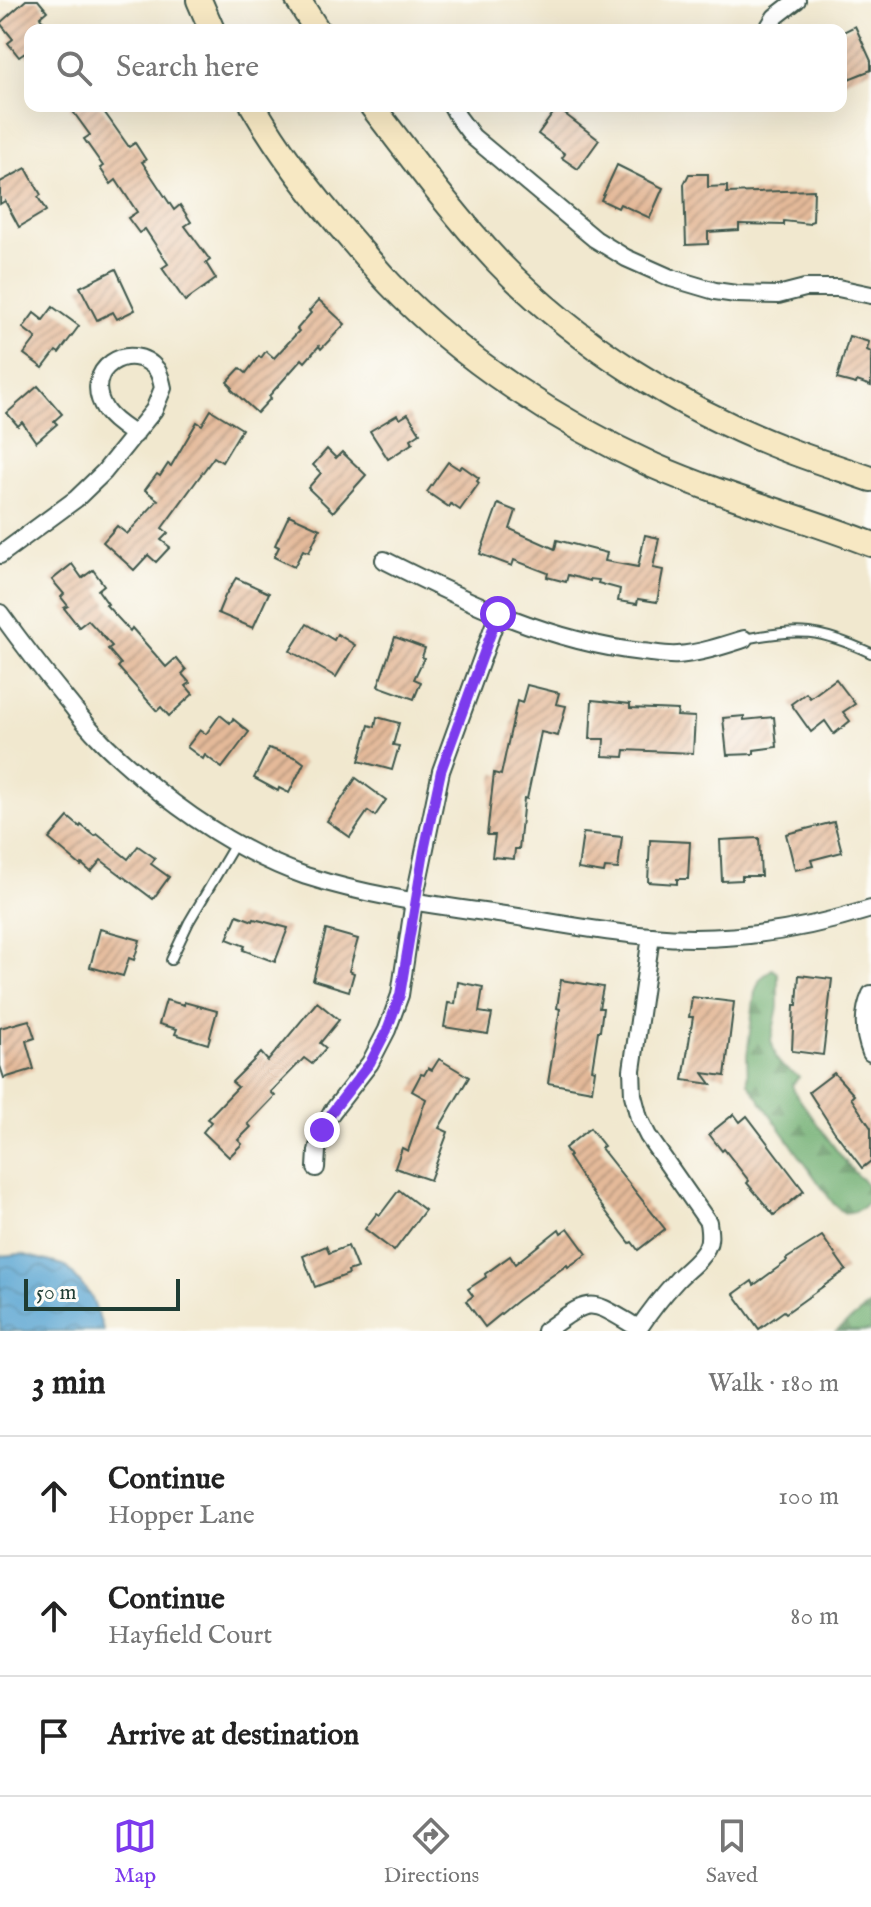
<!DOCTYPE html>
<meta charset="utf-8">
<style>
body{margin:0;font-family:"IM FELL English",serif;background:#f6f6f6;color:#222}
.scale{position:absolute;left:24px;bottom:20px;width:156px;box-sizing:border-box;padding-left:8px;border:4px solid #1f3d34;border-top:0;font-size:22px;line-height:28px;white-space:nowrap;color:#1f3d34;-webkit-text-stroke:6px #fdfcf7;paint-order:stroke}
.stop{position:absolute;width:24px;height:24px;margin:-18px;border:6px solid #7c3aed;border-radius:50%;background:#fff}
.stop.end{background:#7c3aed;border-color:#fff;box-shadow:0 2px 8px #0008}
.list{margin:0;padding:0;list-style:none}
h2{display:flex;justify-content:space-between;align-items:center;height:104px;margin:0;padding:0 32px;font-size:34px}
h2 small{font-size:26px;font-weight:400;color:#767676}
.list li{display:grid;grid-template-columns:52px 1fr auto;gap:24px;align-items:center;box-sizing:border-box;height:120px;padding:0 32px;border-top:2px solid #e0e0e0}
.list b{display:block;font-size:30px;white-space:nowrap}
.list p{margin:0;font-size:26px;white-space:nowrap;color:#767676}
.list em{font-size:26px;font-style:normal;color:#767676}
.icon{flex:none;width:44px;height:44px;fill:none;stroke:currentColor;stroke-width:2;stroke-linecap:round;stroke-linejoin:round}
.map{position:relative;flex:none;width:871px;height:1331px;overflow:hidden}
.search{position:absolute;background:#fff;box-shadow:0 8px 32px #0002;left:24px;right:24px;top:24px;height:88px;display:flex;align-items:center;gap:20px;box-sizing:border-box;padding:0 28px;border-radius:16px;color:#767676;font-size:30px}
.sheet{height:464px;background:#fff}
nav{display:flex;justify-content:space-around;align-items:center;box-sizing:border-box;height:112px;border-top:2px solid #e0e0e0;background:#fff;font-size:22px;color:#767676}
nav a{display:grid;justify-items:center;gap:4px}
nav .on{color:#7c3aed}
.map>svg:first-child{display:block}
.forest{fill:url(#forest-firs);stroke:#467552;stroke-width:2}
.water{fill:url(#water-waves);stroke:#3c7082;stroke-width:2}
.building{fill:url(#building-hatch)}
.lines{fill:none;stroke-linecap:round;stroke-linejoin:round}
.lane-casing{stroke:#3e574b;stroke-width:12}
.street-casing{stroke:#3e574b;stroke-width:20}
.secondary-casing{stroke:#3e574b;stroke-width:28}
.lane{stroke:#fff;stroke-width:8}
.street{stroke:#fff;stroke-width:16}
.secondary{stroke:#f7e8c3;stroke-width:24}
.route{stroke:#7c3aed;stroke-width:10}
</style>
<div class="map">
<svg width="871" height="1331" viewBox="0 0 871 1331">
<defs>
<pattern id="forest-firs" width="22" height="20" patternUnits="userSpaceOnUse" patternTransform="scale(2)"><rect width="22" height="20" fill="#6ead6f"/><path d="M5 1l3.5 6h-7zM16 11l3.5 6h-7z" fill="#5a8e5c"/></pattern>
<pattern id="water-waves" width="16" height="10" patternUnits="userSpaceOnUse" patternTransform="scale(2)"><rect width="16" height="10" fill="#59a4d1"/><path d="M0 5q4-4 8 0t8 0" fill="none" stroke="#4987aa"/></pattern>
<pattern id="building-hatch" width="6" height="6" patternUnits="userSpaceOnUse" patternTransform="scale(2)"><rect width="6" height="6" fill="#e4b999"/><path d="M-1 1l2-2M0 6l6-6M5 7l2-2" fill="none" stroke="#b8987e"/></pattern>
</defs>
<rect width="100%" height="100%" fill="#fdfcf7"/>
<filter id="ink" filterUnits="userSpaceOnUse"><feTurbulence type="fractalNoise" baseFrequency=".0125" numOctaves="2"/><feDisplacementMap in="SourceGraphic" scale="16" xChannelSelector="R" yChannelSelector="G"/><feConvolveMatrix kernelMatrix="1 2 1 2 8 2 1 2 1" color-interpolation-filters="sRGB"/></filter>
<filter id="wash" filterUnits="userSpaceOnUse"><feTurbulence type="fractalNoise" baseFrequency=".006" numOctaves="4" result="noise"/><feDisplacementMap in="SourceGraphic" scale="32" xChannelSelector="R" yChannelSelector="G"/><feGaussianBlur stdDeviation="1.8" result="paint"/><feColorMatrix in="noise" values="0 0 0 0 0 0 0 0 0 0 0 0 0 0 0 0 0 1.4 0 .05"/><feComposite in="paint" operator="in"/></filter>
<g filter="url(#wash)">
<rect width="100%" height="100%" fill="#f1e8cf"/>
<g class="forest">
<path d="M772,969l6,4v34l-7,33 6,20 6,7 16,10 -7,8 3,8c19,26 37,53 58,78 5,7 15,10 16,19 2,17 -12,22 -25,23l-11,-10 -85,-120 -1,-27 8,-64 5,-13z"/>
<polygon points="871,1304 871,1331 837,1331"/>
</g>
<polygon class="water" points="21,1254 66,1266 91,1296 104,1331 0,1331 0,1256"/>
<g id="blocks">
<g class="building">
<polygon points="26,0 38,0 47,11 40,17 50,30 30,30 30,59 25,53 19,57 8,43 13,39 0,23"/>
<polygon points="855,26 871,61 871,70 841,82 841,33"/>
<polygon points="69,106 100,106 129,147 135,143 146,160 142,162 174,210 180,205 191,222 185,226 210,260 206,263 216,279 185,301 162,268 168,264 145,229 139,233 128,218 137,212 116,180 111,184 100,168 103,166 84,139 90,135"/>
<polygon points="557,108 599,140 578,169 562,158 565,154 538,134"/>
<polygon points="617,165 663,188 650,218 620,204 618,208 601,200"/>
<polygon points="26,168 41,195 38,197 46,211 19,227 5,201 0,204 0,182"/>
<polygon points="689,174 708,174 708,187 727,186 727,193 814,190 813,221 810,222 810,224 784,221 784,225 739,224 739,230 708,232 708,244 686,245 684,184"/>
<polygon points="116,269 135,310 117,319 113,312 97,320 80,287"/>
<polygon points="319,300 345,324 321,349 319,346 305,362 302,359 269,396 271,398 257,413 231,389 232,387 227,382 240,368 246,373 259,356 261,358 266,351 274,358 299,331 297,329 311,313 309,311"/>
<polygon points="53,307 79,326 59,353 56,351 43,368 24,354 36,338 23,328 34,313 43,320"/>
<polygon points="849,336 869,342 867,350 871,352 871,386 857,381 856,384 837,379"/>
<polygon points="38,386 62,414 54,421 57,424 36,442 22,422 18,426 7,413"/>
<polygon points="211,410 242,429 222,462 214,457 162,528 168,533 161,540 170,547 156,562 148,555 134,570 103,542 117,526 127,534 158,500 145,490 157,474 160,476 168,464 171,466 197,422 202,425"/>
<polygon points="408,414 420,433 411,439 413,443 388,459 370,431 397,415 400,419"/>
<polygon points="327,449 336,458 342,452 366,475 333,512 308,488 321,473 313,465"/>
<polygon points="448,462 459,469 462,466 479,478 477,481 479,483 460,510 451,504 449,507 427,492"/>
<polygon points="498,504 516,511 510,529 555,549 557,540 607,553 605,561 638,567 645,535 659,538 653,568 663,570 657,602 638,599 637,604 618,601 620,589 598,583 599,580 590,579 590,581 568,575 566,582 547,577 548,573 514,560 512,566 480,554"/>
<polygon points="289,515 320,529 309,552 303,550 294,567 274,557 279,547 275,545"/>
<polygon points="72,564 82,578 93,570 104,585 98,590 108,604 106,605 130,631 132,628 166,667 176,658 186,670 182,674 190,683 186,686 193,694 169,716 161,707 157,711 118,667 121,664 108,649 112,646 88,620 79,627 64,608 68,606 61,597 64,594 52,580"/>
<polygon points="236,578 269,593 253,628 218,613 225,596"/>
<polygon points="307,624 334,640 337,634 355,645 336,677 290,651"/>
<polygon points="395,637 425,648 422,657 424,658 414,679 421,682 414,699 378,686"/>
<polygon points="836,679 855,704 843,712 850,721 834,734 825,721 811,732 791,704 806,693 810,698"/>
<polygon points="527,685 559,693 556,704 566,706 558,736 541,732 527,799 524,798 519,849 515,849 514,859 492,857 495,835 487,835 494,773 501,775 517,701 522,703"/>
<polygon points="592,700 630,704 630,708 678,710 677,716 695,717 693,753 625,750 624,757 603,756 604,739 590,739"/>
<polygon points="220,715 230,723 233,719 249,732 222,768 205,755 203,759 187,747 200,730 206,734"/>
<polygon points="744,716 744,720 774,717 777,747 754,750 754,754 727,755 723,718"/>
<polygon points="377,717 399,723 393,745 399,746 392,770 359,761 369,725 375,727"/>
<polygon points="269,748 297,758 304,763 289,793 279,788 278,791 254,778"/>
<polygon points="356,778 386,800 375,816 368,811 350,837 327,821"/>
<polygon points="68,817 80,827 81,825 95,836 97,834 128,859 138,846 155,858 151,864 169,877 153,899 101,860 91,872 82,864 81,866 49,839"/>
<polygon points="834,822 842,852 811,860 813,866 795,870 786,834"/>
<polygon points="583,833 622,837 618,869 605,868 604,873 578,869"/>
<polygon points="759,838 761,876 742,876 742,880 722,881 720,840"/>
<polygon points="650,840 690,842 688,879 677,879 677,884 648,882"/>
<polygon points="237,915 253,921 254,919 288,928 275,962 243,950 245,946 227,939"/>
<polygon points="100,929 140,940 134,960 129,958 123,976 90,967"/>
<polygon points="326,930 358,939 349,971 354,973 349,991 313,980"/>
<polygon points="799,975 832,979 823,1055 792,1051 794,1005 797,1005"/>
<polygon points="561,980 603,987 599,1008 603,1008 600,1031 598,1031 592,1069 595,1070 592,1091 548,1083 560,1009 557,1008"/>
<polygon points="458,982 483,987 479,1012 492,1014 488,1034 444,1027 448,1003 455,1004"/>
<polygon points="692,997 734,1002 725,1076 703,1073 711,1084 683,1080 693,1017 689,1017"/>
<polygon points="166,1000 184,1005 184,1002 217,1011 208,1044 175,1034 177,1029 159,1024"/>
<polygon points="317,1002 339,1020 320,1043 326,1048 312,1064 304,1058 271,1092 275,1096 248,1124 251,1127 238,1140 242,1144 229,1157 203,1132 211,1122 207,1119 238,1087 232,1082 261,1053 268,1061"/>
<polygon points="29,1020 35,1038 26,1041 34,1069 4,1078 0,1066 0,1028"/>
<polygon points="439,1059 469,1077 439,1128 448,1132 430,1180 395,1168 402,1148 408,1151 426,1099 412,1091 421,1074 424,1075 428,1068 432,1070"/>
<polygon points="834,1073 854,1095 851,1098 871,1128 871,1161 862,1168 834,1131 809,1092"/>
<polygon points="734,1114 740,1122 747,1116 804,1191 774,1215 747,1183 749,1181 724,1149 722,1151 709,1134"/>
<polygon points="590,1128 604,1146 601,1148 665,1229 638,1250 632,1242 630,1243 594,1196 568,1157 570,1156 565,1148"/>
<polygon points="399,1190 425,1210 394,1251 365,1229 377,1213 380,1215"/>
<polygon points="568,1228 587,1254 568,1267 567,1265 518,1300 485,1327 466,1301 473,1296 468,1289 486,1277 485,1274 510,1256 515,1264 559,1229 561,1233"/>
<polygon points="822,1236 846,1270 786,1313 784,1311 759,1329 734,1294 752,1281 754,1285 787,1261 786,1259"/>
<polygon points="326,1246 329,1253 348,1246 357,1268 348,1271 349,1274 315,1287 303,1256"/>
</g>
</g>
</g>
<g filter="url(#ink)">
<use href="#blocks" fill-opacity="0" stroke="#3e574b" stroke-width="2"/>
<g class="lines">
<defs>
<g id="lane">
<path d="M744,639c56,-11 75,-10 127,14"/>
<polyline points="171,960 189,922 235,844"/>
</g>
<g id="street">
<polyline points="767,30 775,17 797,0"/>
<polyline points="452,106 458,117 473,137 595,239 626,258 671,278 715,291 736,294 778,295 805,288 838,288 871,295"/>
<path d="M0,555l76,-56 28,-27 50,-62 9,-22c-1,-5 -3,-13 -6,-18 -25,-32 -79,-1 -51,41 7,10 19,17 29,24"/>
<path d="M384,560c81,41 166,82 258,92 12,1 24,4 36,3 23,-2 44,-9 66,-16"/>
<path d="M0,613c21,29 43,58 66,86 10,12 20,26 31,37 8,9 17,17 26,25 53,48 115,91 183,115 71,23 146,31 219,42 42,7 84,15 126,18 75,7 149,-5 220,-27"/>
<path d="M871,994c-9,20 -8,39 0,59"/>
<polyline points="316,1168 317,1151 322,1130 332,1112 370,1063 387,1030 400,995 414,901 441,771 498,614"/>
<path d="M545,1331c48,-35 44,-32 93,-3"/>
<path d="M637,1331c12,-18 25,-35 40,-51 9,-10 24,-19 30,-33 4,-8 2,-16 1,-25l-60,-86 -9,-18 -6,-23 -1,-25 19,-134"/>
</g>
<g id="secondary">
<polyline points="199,0 212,30"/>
<polyline points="298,0 317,30"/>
<path d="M253,106c27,47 61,91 97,132 13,15 26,31 40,46 71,75 170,139 264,182 70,31 146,50 217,78"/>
<path d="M372,106c41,53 80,107 126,156 79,82 181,146 287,187 28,11 57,20 86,30"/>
</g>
</defs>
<use href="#lane" class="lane-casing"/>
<use href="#street" class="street-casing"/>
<use href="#secondary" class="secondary-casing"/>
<use href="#lane" class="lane"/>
<use href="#street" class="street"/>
<use href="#secondary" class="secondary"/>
</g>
</g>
<g class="lines" filter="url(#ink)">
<polyline class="route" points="322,1130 332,1112 370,1063 387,1030 400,995 424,851 441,771 498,614"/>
</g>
</svg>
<div class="scale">50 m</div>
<div class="stop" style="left:498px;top:614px"></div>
<div class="stop end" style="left:322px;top:1130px"></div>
<div class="search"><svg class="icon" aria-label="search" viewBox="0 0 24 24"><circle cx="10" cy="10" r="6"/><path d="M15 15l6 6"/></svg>Search here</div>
</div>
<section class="sheet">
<h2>3 min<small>Walk · 180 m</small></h2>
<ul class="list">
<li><svg class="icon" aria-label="ahead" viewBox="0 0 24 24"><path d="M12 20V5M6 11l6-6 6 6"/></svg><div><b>Continue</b><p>Hopper Lane</p></div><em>100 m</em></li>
<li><svg class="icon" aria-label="ahead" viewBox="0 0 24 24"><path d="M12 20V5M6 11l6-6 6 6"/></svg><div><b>Continue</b><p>Hayfield Court</p></div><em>80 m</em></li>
<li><svg class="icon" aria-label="arrive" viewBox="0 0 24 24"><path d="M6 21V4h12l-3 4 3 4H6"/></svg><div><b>Arrive at destination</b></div></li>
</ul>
</section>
<nav>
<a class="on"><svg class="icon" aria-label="map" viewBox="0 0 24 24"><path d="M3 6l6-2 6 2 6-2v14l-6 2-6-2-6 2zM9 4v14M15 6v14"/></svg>Map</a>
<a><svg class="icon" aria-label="directions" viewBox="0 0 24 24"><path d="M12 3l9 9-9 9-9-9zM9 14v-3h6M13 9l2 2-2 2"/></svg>Directions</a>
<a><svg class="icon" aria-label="saved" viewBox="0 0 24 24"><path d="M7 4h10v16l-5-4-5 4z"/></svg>Saved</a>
</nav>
